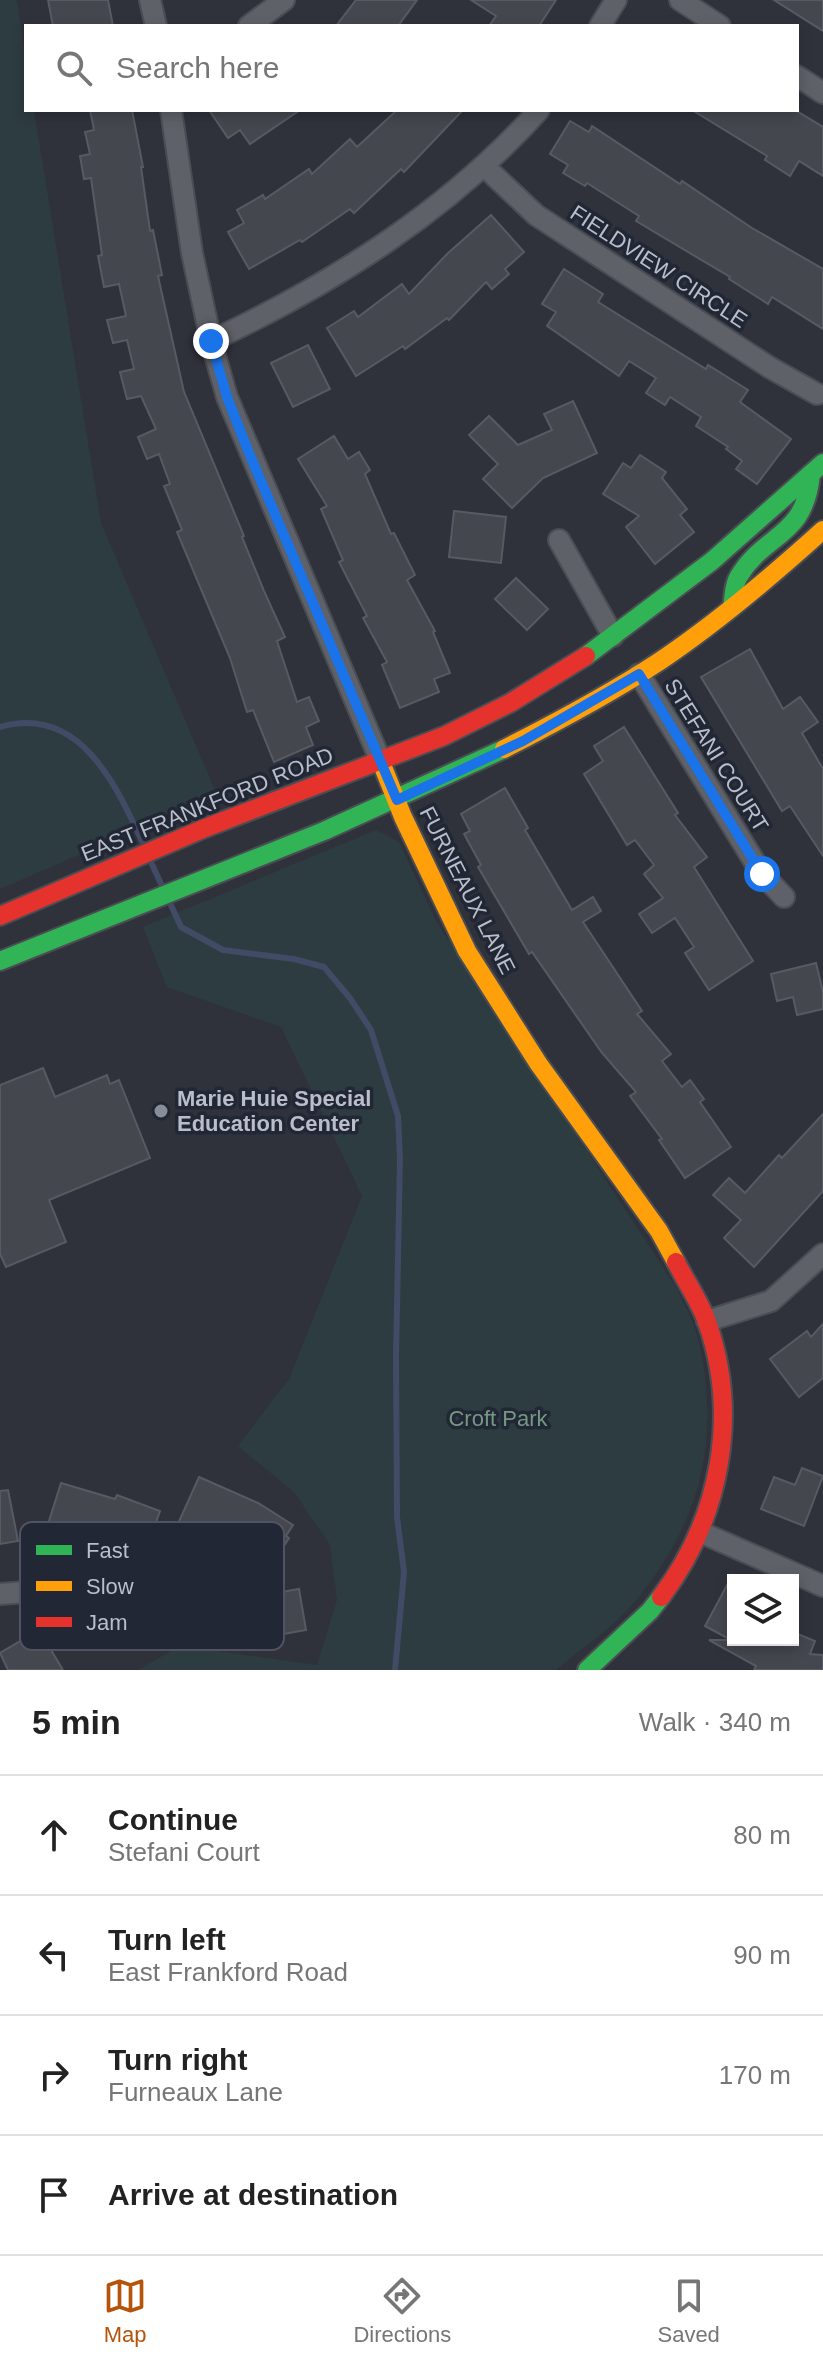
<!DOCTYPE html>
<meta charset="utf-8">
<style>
body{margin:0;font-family:Arial,sans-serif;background:#f2f2f2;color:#222}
.controls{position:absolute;right:24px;bottom:24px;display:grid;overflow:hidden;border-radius:0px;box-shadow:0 4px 12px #0003}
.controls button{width:72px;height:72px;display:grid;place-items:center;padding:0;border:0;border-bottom:2px solid #e0e0e0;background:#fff;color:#222;font:40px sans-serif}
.stop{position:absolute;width:24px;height:24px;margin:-18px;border:6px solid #1a73e8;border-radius:50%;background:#fff}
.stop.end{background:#1a73e8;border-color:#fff;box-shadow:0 2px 8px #0008}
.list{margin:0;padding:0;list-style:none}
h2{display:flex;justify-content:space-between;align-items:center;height:104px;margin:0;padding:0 32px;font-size:34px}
h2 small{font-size:26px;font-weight:400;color:#767676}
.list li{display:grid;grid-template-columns:52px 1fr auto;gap:24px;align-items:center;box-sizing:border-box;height:120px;padding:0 32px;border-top:2px solid #e0e0e0}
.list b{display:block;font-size:30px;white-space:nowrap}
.list p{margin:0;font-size:26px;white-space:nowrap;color:#767676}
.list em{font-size:26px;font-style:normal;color:#767676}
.icon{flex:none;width:44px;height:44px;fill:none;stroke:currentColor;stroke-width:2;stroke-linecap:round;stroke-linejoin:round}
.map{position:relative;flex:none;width:823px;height:1670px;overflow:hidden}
.search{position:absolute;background:#fff;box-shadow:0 4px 12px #0003;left:24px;right:24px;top:24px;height:88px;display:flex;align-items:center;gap:20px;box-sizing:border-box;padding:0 28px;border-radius:0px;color:#767676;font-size:30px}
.sheet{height:584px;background:#fff}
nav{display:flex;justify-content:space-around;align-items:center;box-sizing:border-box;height:112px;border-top:2px solid #e0e0e0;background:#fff;font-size:22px;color:#767676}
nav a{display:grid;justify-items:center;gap:4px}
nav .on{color:#b45309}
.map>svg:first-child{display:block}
.green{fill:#2d3c41}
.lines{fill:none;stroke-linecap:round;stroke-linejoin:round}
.stream{stroke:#414b65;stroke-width:6}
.building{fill:#44474e;stroke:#575a62;stroke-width:2}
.street-casing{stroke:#4a4d53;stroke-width:24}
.fast-casing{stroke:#4a4d53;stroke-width:22}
.slow-casing{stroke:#4a4d53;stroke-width:22}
.jam-casing{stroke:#4a4d53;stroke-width:22}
.street{stroke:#5e6168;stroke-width:20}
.fast{stroke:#30b455;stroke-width:18}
.slow{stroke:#ff9f0a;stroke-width:18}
.jam{stroke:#e5322d;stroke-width:18}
.route{stroke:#1a73e8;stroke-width:10}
.poi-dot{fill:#898d98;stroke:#222735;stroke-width:3}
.labels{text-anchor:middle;stroke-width:7;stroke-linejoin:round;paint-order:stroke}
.street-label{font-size:22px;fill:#babeca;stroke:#222735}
.poi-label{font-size:22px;font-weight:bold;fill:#babeca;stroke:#222735;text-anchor:start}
.park-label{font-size:22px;fill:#749882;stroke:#222735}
.key{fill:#222735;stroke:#505462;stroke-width:2}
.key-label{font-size:22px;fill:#babeca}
</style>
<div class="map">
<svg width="823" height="1670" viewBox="0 0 823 1670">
<rect width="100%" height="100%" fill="#2f323b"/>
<g class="green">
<polygon points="0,0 15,0 17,3 26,60 26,110 34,110 101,523 217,795 0,889"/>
<path d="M376,830l23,12 37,79 240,366c7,16 18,34 22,51 24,103 2,188 -67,268 -21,24 -51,43 -75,64h-418l42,-24 137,19 20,-65 -7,-55 -36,-53 -56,-46 51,-67 73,-183 -81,-169 -114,-40 -24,-60z"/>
</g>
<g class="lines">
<g class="stream">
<path d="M0,727c80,-23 117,59 144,119"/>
<polyline points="150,860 162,886"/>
<polyline points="170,903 181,927 223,950 294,959 324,967 350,998 371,1030 398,1116 400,1159 396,1356 397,1517 404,1572 395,1670"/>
</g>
</g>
<g class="building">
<polygon points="48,0 108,0 113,26 53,26"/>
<polygon points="356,0 417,0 398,26 336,26"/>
<polygon points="471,0 556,0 539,26 489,26 496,16"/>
<polygon points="774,0 823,0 823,31"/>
<polygon points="90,110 132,110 143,167 141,167 150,231 153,230 162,275 158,276 184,392 244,536 242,537 264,591 285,637 277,641 297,702 309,697 319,721 306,727 313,745 274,762 253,710 247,712 230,658 177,532 182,530 164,486 170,484 159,454 147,459 138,437 156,429 141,396 127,399 120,372 134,369 127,340 113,343 107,320 126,316 119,284 104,287 98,256 102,255 91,178 84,179 80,156 90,154 85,132 94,130"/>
<polygon points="209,110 300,110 250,144 240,130 228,138"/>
<polygon points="397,110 463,110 404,172 401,169 354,213 350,209 302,242 300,240 249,269 228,232 244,223 237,210 263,195 265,199 309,169 312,174 350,139 357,147"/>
<polygon points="692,110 795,110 823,127 823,176 799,161 790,176 765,160 767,156"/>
<polygon points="570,121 589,132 592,126 680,184 682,181 752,228 823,269 823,329 772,297 768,304 729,279 730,277 636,221 639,216 587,183 585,186 563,173 568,165 550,154"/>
<polygon points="491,215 524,252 505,269 509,274 492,289 486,282 449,320 447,318 405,349 403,346 356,376 327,328 354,311 358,317 402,284 409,294 447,254"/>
<polygon points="564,269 603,294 598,302 706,369 708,365 748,390 740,402 791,439 757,484 736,469 742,461 726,449 728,447 696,426 701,417 670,397 665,405 646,393 656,378 629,361 619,376 547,326 556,312 542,304"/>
<polygon points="308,345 330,389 293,407 271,363"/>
<polygon points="573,401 597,453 543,478 512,508 483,479 498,464 469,435 489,416 518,445 552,430 544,414"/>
<polygon points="334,436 348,459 359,452 370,470 365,474 391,534 394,533 415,575 407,580 435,631 433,632 450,673 434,679 439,692 400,708 382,665 387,662 363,618 367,616 339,562 343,560 321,509 327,506 298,459"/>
<polygon points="640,455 666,472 662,478 687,509 680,515 694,532 655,564 626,527 639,516 603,494 623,463 631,468"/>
<polygon points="454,511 506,517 501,563 449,557"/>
<polygon points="516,578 548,609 527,630 495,599"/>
<polygon points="750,649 783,709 800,697 818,722 802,733 823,769 823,856 790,806 782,811 701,677"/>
<polygon points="624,727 678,813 675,815 707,857 694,867 753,961 709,990 685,953 694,947 675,918 652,933 639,914 663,898 644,874 654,865 635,840 627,845 584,774 603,761 594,746"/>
<polygon points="505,788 528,828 525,830 572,910 593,897 601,911 583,922 642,1011 637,1014 671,1054 662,1061 682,1087 690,1080 704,1099 700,1102 731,1147 685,1178 659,1140 662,1139 630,1096 636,1092 602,1053 532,952 529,954 478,867 481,865 464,834 470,831 461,814"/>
<polygon points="816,963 823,992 823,1009 797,1015 793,997 777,1001 771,974"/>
<polygon points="43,1068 55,1097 107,1075 110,1084 119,1080 150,1158 49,1200 66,1242 6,1267 0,1254 0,1085"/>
<polygon points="823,1114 823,1191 754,1267 724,1238 741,1220 713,1195 729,1178 745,1193 779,1155 782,1158"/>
<polygon points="823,1324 823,1378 799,1397 770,1359 807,1331 811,1337"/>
<polygon points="802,1468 823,1476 804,1526 761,1509 774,1477 795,1485"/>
<polygon points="199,1477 258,1503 293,1525 286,1536 289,1538 266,1574 216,1542 177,1526"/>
<polygon points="61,1483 115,1499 117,1495 160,1511 149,1542 137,1538 129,1561 89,1547 88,1551 44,1537"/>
<polygon points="8,1490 18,1541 0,1544 0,1491"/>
<polygon points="733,1574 733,1640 793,1640 793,1632 815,1641 810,1654 823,1655 823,1670 754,1670 756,1666 709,1640 731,1640 705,1626"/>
<polygon points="299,1589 306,1630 261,1638 254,1597"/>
<polygon points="39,1630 63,1670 8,1670 0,1653"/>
</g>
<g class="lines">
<defs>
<g id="street">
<polyline points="150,0 156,26"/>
<polyline points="680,0 720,26"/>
<polyline points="249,26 284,0"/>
<polyline points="600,26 616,0"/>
<polyline points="797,76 823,93"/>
<polyline points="171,110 192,253 211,341 227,397 381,762"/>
<polyline points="484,166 536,215 769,367 817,394"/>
<path d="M211,341c123,-58 237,-130 328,-231"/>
<polyline points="559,540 613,636"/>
<polyline points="639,674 762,874 784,897"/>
<polyline points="707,1321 771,1301 823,1254"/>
<polyline points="700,1532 823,1586"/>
<polyline points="0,1594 27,1592 147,1613 184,1605"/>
</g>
<g id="fast">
<path d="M732,607c2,-10 1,-22 7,-31 27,-44 66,-38 72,-102"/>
<polyline points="586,656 712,561 823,463"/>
<polyline points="0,961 324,831 504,749"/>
<polyline points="587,1670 650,1611 661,1597"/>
</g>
<g id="slow">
<path d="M504,749c53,-27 106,-55 156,-88 58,-39 111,-84 163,-131"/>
<polyline points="381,762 403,817 467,951 538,1063 659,1231 676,1262"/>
</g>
<g id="jam">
<polyline points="0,916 205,828 444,736 510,703 586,656"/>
<path d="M661,1597c59,-78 79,-181 46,-275 -7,-20 -21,-40 -31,-60"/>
</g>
</defs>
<use href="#street" class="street-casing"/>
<use href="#fast" class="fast-casing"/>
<use href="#slow" class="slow-casing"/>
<use href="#jam" class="jam-casing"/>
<use href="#street" class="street"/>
<use href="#fast" class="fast"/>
<use href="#slow" class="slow"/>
<use href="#jam" class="jam"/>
</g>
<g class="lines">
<polyline class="route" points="211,341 227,397 249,453 397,800 523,741 639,674 762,874"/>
</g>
<circle class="poi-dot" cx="161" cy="1111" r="8"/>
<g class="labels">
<g class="street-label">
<text transform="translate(659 266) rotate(33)" y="8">FIELDVIEW CIRCLE</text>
<text transform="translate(717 755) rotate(58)" y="8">STEFANI COURT</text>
<text transform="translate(207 804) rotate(-22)" y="8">EAST FRANKFORD ROAD</text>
<text transform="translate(468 890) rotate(63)" y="8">FURNEAUX LANE</text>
</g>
<g class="poi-label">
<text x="177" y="1106">Marie Huie Special<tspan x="177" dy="25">Education Center</tspan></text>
</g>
<g class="park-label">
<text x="498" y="1426">Croft Park</text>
</g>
</g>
<rect x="20" y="1522" width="264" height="128" rx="12" class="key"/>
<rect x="36" y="1545" width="36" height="10" fill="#30b455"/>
<rect x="36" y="1581" width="36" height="10" fill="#ff9f0a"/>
<rect x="36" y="1617" width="36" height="10" fill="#e5322d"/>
<g class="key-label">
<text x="86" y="1558">Fast</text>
<text x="86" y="1594">Slow</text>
<text x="86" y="1630">Jam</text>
</g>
</svg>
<div class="controls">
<button><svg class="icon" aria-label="layers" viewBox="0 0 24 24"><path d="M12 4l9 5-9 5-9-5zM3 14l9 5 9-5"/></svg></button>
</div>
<div class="stop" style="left:762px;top:874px"></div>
<div class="stop end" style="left:211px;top:341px"></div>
<div class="search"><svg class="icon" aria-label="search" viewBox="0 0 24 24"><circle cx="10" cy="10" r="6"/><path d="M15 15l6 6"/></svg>Search here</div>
</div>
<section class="sheet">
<h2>5 min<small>Walk · 340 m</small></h2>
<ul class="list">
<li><svg class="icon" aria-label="ahead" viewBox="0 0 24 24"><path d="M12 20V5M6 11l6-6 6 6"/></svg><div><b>Continue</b><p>Stefani Court</p></div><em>80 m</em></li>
<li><svg class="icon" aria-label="left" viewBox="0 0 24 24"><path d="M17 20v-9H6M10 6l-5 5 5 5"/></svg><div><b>Turn left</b><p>East Frankford Road</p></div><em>90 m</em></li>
<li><svg class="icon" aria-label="right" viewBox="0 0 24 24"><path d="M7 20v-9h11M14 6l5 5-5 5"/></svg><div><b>Turn right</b><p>Furneaux Lane</p></div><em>170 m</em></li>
<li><svg class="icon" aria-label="arrive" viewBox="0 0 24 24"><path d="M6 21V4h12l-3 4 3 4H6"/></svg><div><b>Arrive at destination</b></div></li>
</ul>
</section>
<nav>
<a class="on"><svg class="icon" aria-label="map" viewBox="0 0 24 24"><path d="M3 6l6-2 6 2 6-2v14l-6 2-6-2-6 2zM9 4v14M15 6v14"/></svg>Map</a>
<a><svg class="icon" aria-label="directions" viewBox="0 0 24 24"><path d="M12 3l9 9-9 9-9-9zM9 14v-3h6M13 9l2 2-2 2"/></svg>Directions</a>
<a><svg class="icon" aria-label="saved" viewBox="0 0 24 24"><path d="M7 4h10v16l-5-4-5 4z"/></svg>Saved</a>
</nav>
